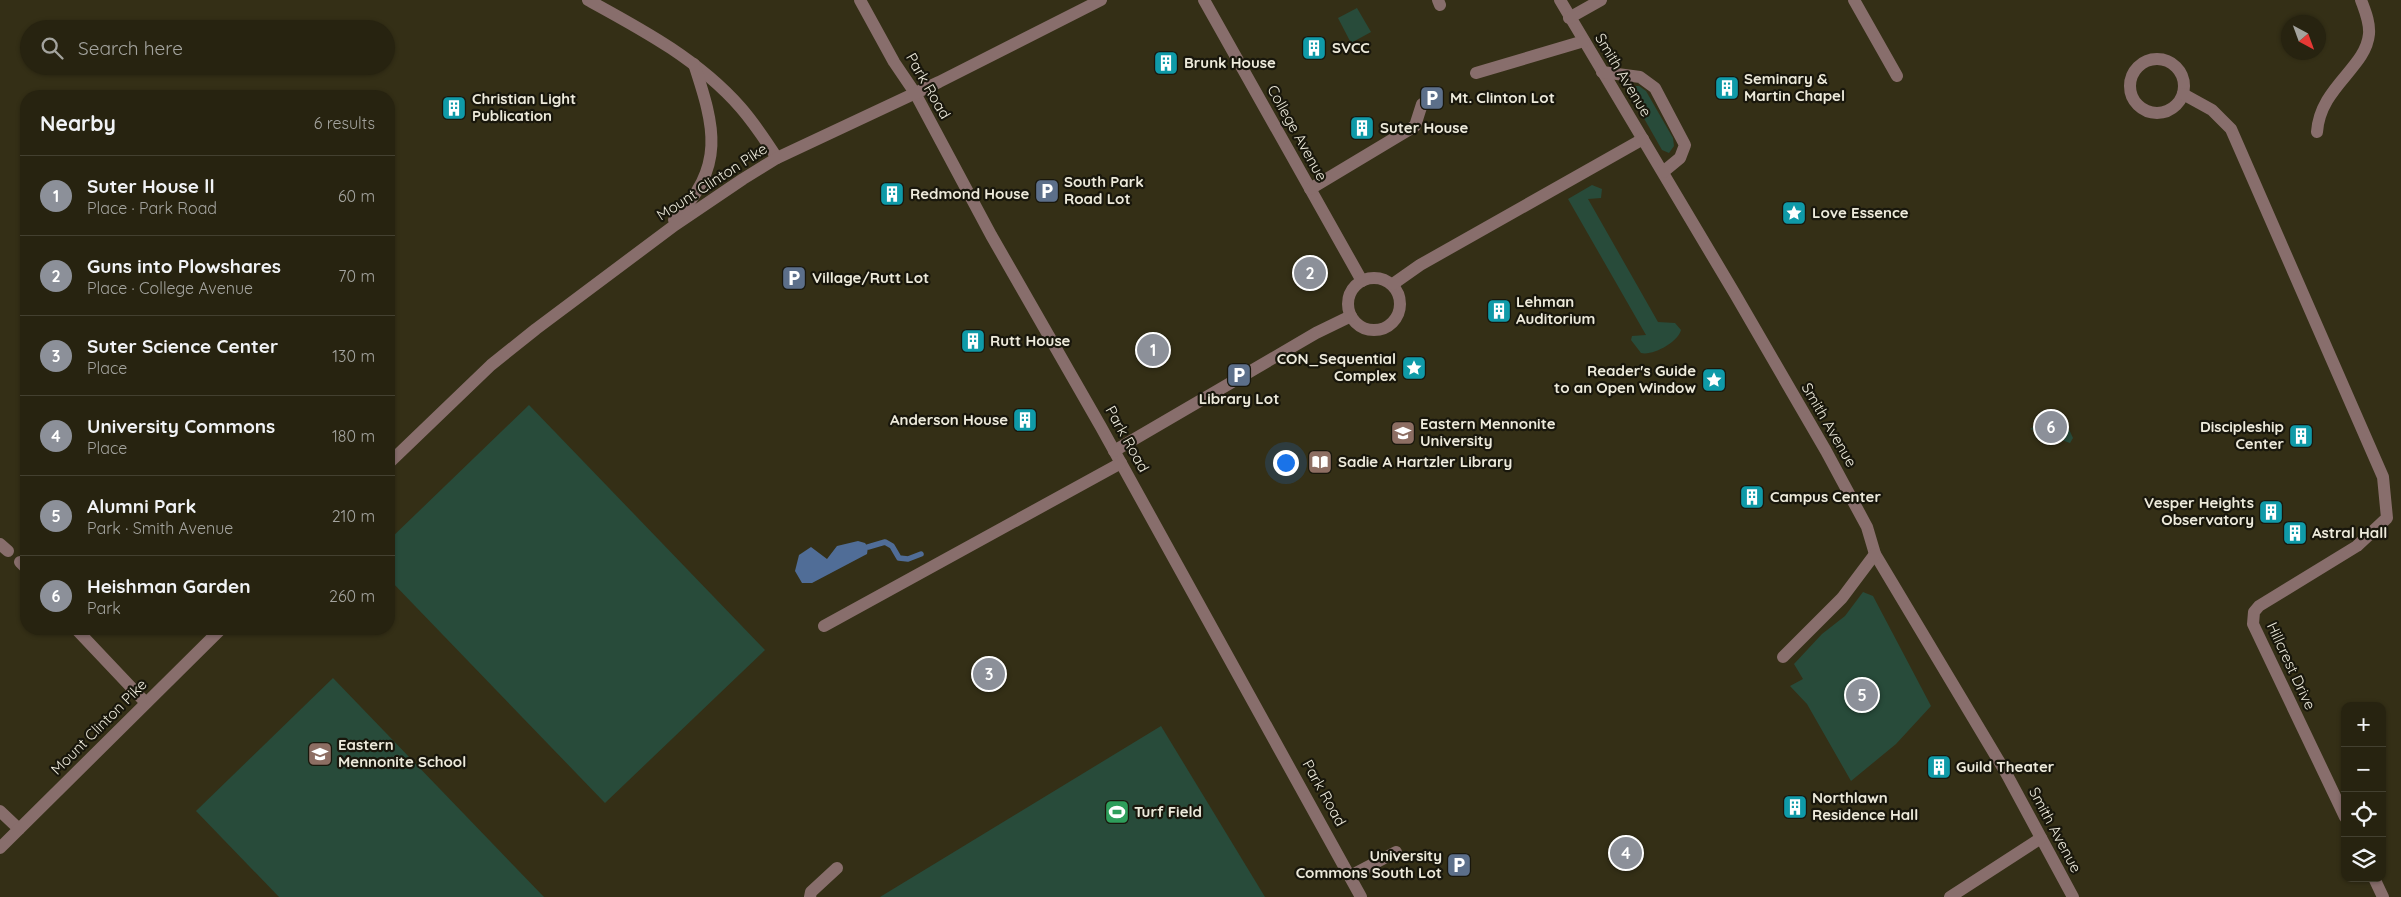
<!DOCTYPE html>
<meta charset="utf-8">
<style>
body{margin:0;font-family:Quicksand,sans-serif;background:#2f2b19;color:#f1f3f6}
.controls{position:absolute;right:15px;bottom:15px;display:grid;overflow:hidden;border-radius:10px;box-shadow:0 1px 4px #0004}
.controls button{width:45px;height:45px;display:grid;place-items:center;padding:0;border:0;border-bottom:1px solid #434030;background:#272310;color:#f1f3f6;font:25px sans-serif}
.compass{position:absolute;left:2281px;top:15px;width:45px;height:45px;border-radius:50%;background:#272310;box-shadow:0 1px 4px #0004;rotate:139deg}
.you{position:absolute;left:1285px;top:462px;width:18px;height:18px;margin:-12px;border:4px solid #fff;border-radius:50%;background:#1a73e8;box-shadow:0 0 0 8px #1a73e833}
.badge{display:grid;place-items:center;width:32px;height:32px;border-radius:50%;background:#8c9099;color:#fff;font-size:16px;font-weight:700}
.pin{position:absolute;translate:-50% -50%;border:2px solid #fff;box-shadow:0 1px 5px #0006}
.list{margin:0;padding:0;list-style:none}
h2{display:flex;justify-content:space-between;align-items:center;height:65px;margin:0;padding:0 20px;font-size:21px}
h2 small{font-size:16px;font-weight:400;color:#a4a49f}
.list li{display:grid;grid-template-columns:32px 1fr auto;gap:15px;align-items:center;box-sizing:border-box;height:80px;padding:0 20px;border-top:1px solid #434030}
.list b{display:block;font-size:19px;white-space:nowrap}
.list p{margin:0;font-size:16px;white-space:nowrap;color:#a4a49f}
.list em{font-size:16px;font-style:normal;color:#a4a49f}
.icon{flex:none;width:28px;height:28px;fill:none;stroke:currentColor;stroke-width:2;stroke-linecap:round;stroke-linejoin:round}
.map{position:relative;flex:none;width:2401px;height:897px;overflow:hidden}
.search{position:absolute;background:#272310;box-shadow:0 1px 4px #0004;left:20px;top:20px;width:375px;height:55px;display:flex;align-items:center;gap:12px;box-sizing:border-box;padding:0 18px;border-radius:28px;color:#a4a49f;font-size:19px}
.panel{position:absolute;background:#272310;box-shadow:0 1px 4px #0004;left:20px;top:90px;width:375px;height:545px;border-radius:20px}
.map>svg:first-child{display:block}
.green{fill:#284b3a}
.water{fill:#506d97}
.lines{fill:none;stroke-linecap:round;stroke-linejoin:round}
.stream{stroke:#506d97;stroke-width:5.5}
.minor{stroke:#886e6c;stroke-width:12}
.labels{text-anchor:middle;stroke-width:4.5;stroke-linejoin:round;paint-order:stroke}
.poi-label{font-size:15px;font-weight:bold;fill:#edeadb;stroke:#19170c;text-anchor:start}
.street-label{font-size:15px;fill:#edeadb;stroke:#19170c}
</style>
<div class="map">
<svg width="2401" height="897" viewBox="0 0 2401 897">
<rect width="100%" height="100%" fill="#342f16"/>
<g class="green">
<polygon points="1357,8 1371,32 1351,43 1338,18"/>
<polygon points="1632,86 1639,86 1646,91 1673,138 1674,146 1669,153 1662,150 1629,92 1629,88"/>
<path d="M1592,185l10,4 -1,9 -13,1 70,123 17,1 6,7c-3,12 -28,26 -40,23l-10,-13 1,-4 14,-1 -78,-136z"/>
<polygon points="529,405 765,650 605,803 389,579 389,540"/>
<polygon points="2054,414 2067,425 2073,438 2070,443 2030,429"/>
<polygon points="1863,592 1873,596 1931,706 1896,744 1851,781 1807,704 1790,686 1803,679 1794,664 1822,634 1845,616"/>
<polygon points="333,678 544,897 279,897 196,811"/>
<polygon points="1161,726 1265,897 880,897"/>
</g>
<polygon class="water" points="858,541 865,543 868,547 867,554 812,583 802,583 795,571 799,555 811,547 827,559 837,546"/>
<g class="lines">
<polyline class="stream" points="868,547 885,542 892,546 899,558 908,559 921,554"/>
<g class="minor">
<path d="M588,0c55,30 111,60 153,108 13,15 25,33 36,50"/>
<polyline points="860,0 894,62 915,93 991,235 1101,427 1361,897"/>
<polyline points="1204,0 1362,281"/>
<polyline points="1438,0 1440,5"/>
<polyline points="1560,0 1735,294 1826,451 1867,527 1875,554 2006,773 2073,897"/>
<polyline points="1854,0 1897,76"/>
<polyline points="1569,18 1601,0"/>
<circle cx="2157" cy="86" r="27"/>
<polyline points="1602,72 1640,77 1655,88 1685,145 1680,158 1663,172"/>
<polyline points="1476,73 1584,41"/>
<polyline points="2183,94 2212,110 2231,129 2383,477 2387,518 2357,546 2259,606 2254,612 2253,624 2345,817"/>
<path d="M2317,132c3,-45 49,-64 52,-98 1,-12 -4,-23 -8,-34"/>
<polyline points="1310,189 1415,126 1422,104"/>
<path d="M674,220c52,-54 41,-92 20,-156"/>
<circle cx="1374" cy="304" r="26"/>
<polyline points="1393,284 1420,265 1643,139"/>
<polyline points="1114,451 1316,333 1351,316"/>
<polyline points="389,463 491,365 536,329 675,225 743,179 777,158 939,82 1101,0"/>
<polyline points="0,544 8,551"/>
<polyline points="20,562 26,568"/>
<polyline points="824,626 1121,463"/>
<polyline points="76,629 146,703"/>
<polyline points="1783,657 1842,598 1875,554"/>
<polyline points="0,811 19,829"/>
<polyline points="0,848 221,629"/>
<polyline points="1350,876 1396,852"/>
<polyline points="2374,878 2383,897"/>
<polyline points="810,897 811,892 837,868"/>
<polyline points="1950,897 2041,838"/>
</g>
</g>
<defs>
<symbol id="building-square" viewBox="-11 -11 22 22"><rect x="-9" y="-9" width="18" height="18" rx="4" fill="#0f9aa8" stroke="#19170c"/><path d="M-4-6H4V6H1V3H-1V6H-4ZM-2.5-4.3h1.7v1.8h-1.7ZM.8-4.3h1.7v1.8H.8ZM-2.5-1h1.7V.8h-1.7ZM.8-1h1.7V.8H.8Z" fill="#fff"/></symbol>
<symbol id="parking-square" viewBox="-11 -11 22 22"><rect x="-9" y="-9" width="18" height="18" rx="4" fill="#5c6f8a" stroke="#19170c"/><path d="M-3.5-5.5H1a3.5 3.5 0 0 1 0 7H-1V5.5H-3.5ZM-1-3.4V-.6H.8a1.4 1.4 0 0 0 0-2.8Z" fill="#fff"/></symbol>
<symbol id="sight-square" viewBox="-11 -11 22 22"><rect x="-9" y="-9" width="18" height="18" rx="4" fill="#0f9aa8" stroke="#19170c"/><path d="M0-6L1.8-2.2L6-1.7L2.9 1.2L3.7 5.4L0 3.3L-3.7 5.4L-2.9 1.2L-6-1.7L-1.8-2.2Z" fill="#fff"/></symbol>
<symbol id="university-square" viewBox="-11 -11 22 22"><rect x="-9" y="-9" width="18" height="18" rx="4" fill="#8d6e63" stroke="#19170c"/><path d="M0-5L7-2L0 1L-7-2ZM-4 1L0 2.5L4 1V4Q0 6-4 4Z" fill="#fff"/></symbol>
<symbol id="library-square" viewBox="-11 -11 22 22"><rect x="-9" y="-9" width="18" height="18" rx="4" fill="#8d6e63" stroke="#19170c"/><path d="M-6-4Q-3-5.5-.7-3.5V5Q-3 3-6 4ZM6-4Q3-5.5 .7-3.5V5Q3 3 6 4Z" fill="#fff"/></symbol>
<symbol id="school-square" viewBox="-11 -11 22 22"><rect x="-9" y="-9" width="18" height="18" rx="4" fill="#8d6e63" stroke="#19170c"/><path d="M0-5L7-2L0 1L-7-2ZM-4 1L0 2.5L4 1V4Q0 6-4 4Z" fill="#fff"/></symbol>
<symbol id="stadium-square" viewBox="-11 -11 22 22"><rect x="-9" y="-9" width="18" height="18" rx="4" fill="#2e9e5b" stroke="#19170c"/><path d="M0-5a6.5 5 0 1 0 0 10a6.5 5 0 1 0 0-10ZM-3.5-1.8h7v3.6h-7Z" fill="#fff"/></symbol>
</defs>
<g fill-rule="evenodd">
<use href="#building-square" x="1300" y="34" width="28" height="28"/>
<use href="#building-square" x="1152" y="49" width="28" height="28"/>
<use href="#building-square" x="1713" y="74" width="28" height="28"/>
<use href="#parking-square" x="1418" y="84" width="28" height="28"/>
<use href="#building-square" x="440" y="94" width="28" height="28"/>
<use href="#building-square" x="1348" y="114" width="28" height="28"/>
<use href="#parking-square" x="1033" y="177" width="28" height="28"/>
<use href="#building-square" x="878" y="180" width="28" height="28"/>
<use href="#sight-square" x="1780" y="199" width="28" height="28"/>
<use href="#parking-square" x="780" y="264" width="28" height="28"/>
<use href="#building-square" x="1485" y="297" width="28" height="28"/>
<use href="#building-square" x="959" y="327" width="28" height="28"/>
<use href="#sight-square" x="1400" y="354" width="28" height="28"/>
<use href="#parking-square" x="1225" y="361" width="28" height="28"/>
<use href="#sight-square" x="1700" y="366" width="28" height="28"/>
<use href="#building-square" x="1011" y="406" width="28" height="28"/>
<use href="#university-square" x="1389" y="419" width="28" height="28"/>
<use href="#building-square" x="2287" y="422" width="28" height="28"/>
<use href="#library-square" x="1306" y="448" width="28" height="28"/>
<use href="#building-square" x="1738" y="483" width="28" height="28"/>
<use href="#building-square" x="2257" y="498" width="28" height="28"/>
<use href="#building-square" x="2281" y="519" width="28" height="28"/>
<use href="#school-square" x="306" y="740" width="28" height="28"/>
<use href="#building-square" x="1925" y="753" width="28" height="28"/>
<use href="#building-square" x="1781" y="793" width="28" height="28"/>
<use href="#stadium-square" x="1103" y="798" width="28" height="28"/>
<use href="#parking-square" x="1445" y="851" width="28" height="28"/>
</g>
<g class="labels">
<g class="poi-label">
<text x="1332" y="53">SVCC</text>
<text x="1184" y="68">Brunk House</text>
<text x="1744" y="84">Seminary &amp;<tspan x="1744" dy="17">Martin Chapel</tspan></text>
<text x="1450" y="103">Mt. Clinton Lot</text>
<text x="472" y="104">Christian Light<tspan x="472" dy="17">Publication</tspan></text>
<text x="1380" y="133">Suter House</text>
<text x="1064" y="187">South Park<tspan x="1064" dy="17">Road Lot</tspan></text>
<text x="910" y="199">Redmond House</text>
<text x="1812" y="218">Love Essence</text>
<text x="812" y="283">Village/Rutt Lot</text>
<text x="1516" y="307">Lehman<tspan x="1516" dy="17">Auditorium</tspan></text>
<text x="990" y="346">Rutt House</text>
<text x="1396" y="364" text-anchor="end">CON_Sequential<tspan x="1396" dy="17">Complex</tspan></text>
<text x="1696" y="376" text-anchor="end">Reader's Guide<tspan x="1696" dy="17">to an Open Window</tspan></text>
<text x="1239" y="404" text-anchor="middle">Library Lot</text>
<text x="1008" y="425" text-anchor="end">Anderson House</text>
<text x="1420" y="429">Eastern Mennonite<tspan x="1420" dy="17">University</tspan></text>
<text x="2284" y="432" text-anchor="end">Discipleship<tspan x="2284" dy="17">Center</tspan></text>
<text x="1338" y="467">Sadie A Hartzler Library</text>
<text x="1770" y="502">Campus Center</text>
<text x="2254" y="508" text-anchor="end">Vesper Heights<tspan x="2254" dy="17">Observatory</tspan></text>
<text x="2312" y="538">Astral Hall</text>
<text x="338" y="750">Eastern<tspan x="338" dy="17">Mennonite School</tspan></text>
<text x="1956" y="772">Guild Theater</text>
<text x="1812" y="803">Northlawn<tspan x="1812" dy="17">Residence Hall</tspan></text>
<text x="1134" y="817">Turf Field</text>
<text x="1442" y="861" text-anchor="end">University<tspan x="1442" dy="17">Commons South Lot</tspan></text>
</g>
<g class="street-label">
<text transform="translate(1623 75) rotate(59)" y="5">Smith Avenue</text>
<text transform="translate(928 86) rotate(60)" y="5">Park Road</text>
<text transform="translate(1297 133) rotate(61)" y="5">College Avenue</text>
<text transform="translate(712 182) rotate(-33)" y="5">Mount Clinton Pike</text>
<text transform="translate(1829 425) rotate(60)" y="5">Smith Avenue</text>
<text transform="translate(1127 439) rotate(61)" y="5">Park Road</text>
<text transform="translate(2291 666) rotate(65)" y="5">Hillcrest Drive</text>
<text transform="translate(99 727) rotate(-45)" y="5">Mount Clinton Pike</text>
<text transform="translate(1324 793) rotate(61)" y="5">Park Road</text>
<text transform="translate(2055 830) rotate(62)" y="5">Smith Avenue</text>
</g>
</g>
</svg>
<div class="controls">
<button>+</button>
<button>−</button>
<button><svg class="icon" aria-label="locate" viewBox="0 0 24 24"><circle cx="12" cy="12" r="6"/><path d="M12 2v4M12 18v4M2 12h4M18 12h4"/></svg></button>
<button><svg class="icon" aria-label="layers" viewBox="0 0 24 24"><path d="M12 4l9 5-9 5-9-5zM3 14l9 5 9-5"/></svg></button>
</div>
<svg class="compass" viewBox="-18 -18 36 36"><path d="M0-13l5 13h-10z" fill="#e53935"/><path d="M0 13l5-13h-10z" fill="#a4a49f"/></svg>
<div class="you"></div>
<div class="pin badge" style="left:1153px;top:350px">1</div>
<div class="pin badge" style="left:1310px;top:273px">2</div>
<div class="pin badge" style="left:989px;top:674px">3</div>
<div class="pin badge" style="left:1626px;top:853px">4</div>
<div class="pin badge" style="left:1862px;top:695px">5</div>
<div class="pin badge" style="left:2051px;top:427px">6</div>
<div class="search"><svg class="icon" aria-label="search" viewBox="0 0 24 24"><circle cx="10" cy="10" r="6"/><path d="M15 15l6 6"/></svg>Search here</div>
<section class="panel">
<h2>Nearby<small>6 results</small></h2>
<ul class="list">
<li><span class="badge">1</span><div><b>Suter House ll</b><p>Place · Park Road</p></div><em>60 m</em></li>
<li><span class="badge">2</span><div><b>Guns into Plowshares</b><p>Place · College Avenue</p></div><em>70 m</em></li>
<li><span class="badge">3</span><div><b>Suter Science Center</b><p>Place</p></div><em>130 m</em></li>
<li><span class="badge">4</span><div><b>University Commons</b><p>Place</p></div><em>180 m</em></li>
<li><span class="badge">5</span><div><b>Alumni Park</b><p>Park · Smith Avenue</p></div><em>210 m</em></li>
<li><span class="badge">6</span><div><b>Heishman Garden</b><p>Park</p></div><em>260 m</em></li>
</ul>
</section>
</div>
